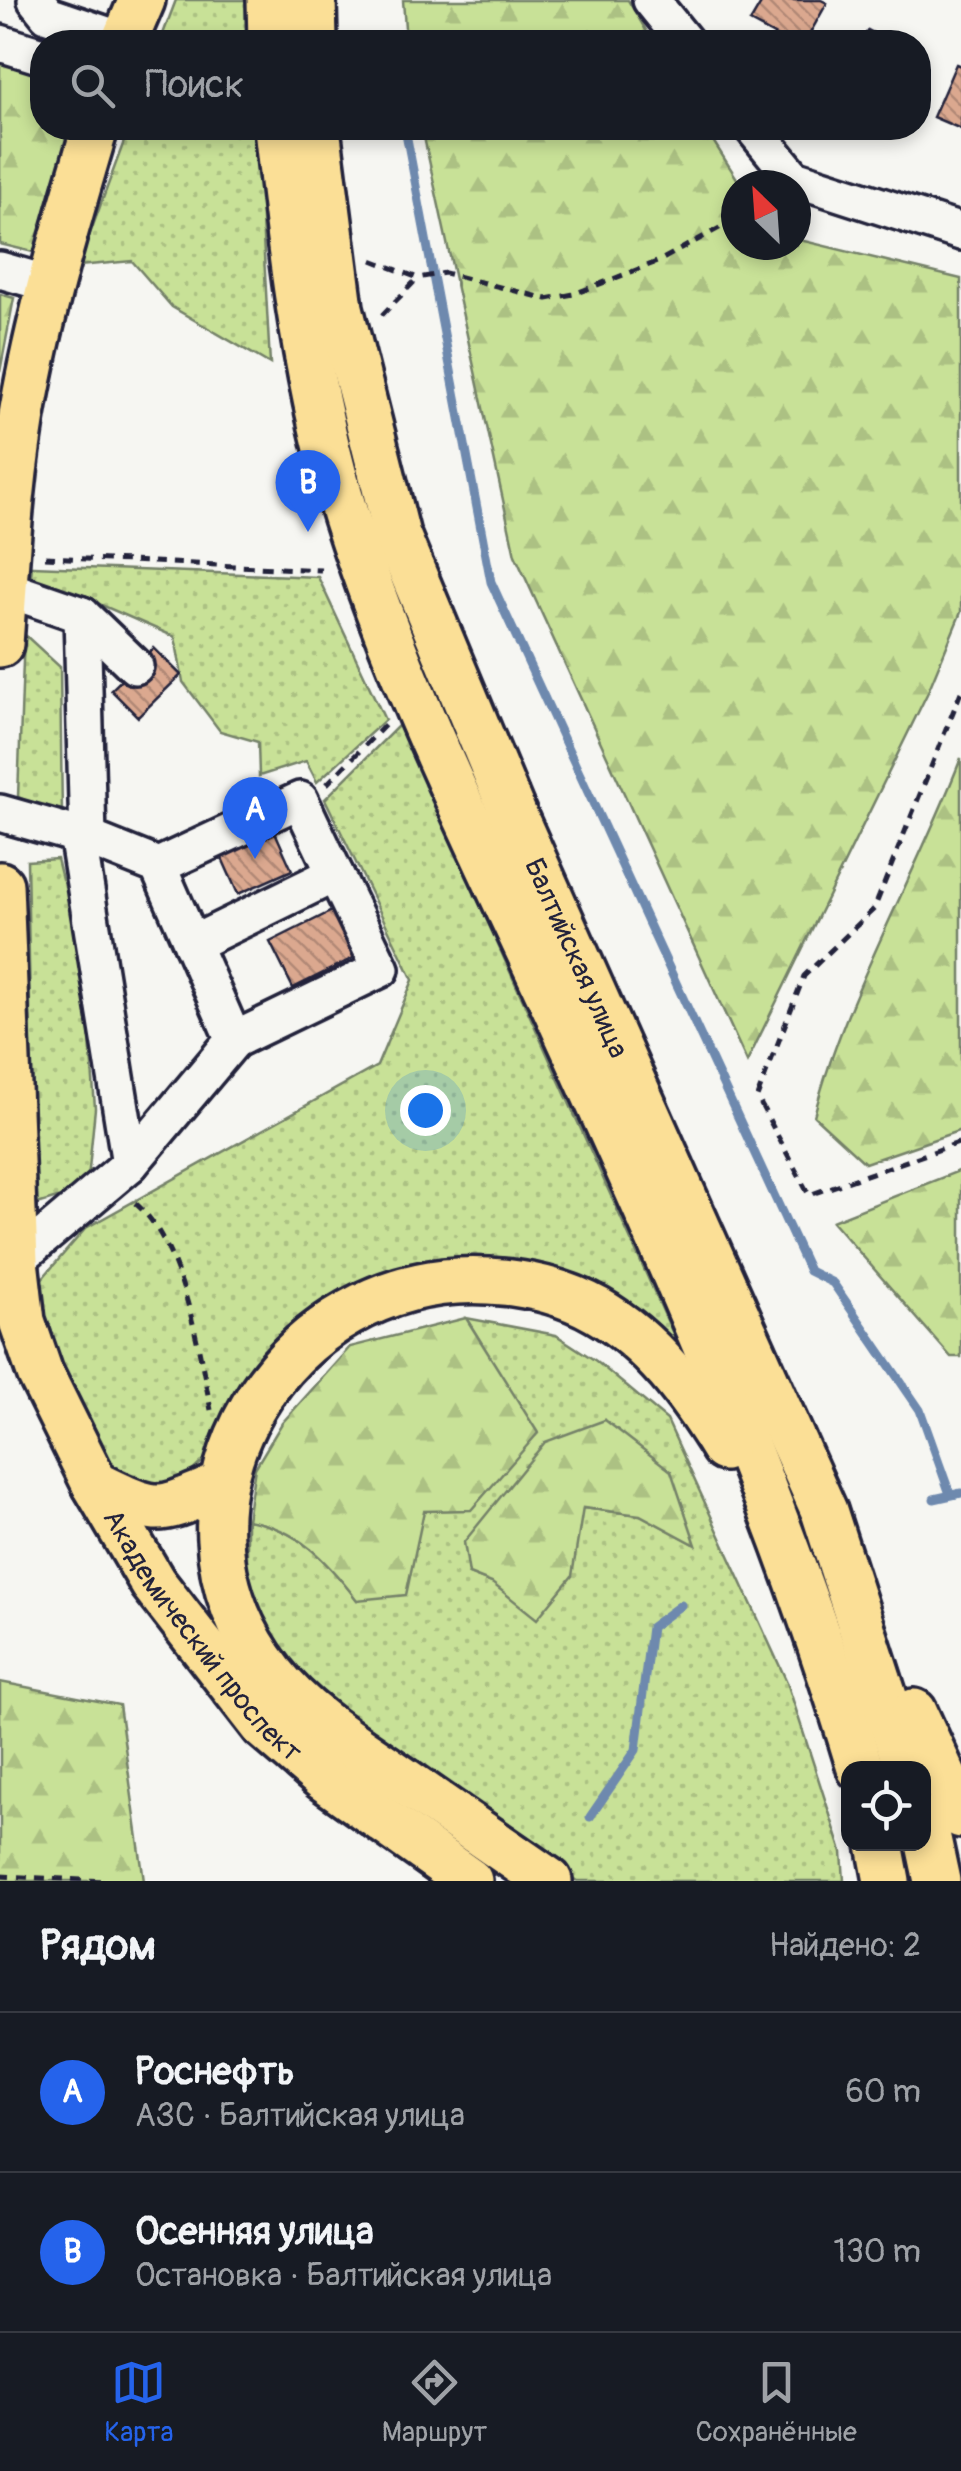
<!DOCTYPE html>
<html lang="ru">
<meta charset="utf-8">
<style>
body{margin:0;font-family:Pangolin,sans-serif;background:#242831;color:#f1f3f6}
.controls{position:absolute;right:30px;bottom:30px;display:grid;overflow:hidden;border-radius:20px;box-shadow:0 5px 15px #0003}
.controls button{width:90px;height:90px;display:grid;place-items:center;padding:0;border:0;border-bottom:2px solid #363941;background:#171b24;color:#f1f3f6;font:50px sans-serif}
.compass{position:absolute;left:721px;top:170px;width:90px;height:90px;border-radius:50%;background:#171b24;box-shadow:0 5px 15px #0003;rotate:335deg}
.you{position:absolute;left:425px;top:1110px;width:35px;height:35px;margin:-25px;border:8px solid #fff;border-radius:50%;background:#1a73e8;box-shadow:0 0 0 15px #1a73e833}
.badge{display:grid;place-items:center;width:65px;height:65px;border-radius:50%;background:#2563eb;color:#fff;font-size:32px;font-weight:700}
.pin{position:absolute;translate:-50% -82px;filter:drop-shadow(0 2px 5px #0008)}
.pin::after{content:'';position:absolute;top:52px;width:35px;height:30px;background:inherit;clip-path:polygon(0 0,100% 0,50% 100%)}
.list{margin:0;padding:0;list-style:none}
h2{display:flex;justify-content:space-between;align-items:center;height:130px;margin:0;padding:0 40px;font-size:42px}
h2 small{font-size:32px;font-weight:400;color:#9ea1a6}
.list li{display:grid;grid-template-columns:65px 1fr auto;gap:30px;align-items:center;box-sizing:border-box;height:160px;padding:0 40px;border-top:2px solid #363941}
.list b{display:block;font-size:38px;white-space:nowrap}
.list p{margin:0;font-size:32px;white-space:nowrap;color:#9ea1a6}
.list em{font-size:32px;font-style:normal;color:#9ea1a6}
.icon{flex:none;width:55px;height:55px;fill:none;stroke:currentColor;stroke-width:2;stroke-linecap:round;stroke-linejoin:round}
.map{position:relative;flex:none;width:961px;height:1881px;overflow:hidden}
.search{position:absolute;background:#171b24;box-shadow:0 5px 15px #0003;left:30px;right:30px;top:30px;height:110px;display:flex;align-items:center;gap:25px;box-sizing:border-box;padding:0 35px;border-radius:40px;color:#9ea1a6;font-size:38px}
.sheet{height:450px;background:#171b24}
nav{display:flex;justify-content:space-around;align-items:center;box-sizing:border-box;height:140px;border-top:2px solid #363941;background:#171b24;font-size:28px;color:#9ea1a6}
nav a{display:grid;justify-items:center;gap:5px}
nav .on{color:#2563eb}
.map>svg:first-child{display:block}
.grass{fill:url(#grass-dots);stroke:#758269;stroke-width:2.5;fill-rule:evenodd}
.forest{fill:url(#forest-firs);stroke:#758269;stroke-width:2.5}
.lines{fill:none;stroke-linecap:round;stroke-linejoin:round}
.stream{stroke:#6e89ae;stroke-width:9}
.building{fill:url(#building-back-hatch);stroke:#22223b;stroke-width:2.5}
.minor-casing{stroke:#22223b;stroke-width:42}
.major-casing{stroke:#22223b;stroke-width:52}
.path{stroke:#22223b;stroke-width:5;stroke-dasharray:10 8;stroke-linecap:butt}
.minor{stroke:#f6f6f2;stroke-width:35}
.major{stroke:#fbdf96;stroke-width:45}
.labels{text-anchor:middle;stroke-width:9;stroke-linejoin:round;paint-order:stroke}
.street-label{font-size:28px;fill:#22223b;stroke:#f6f6f2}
</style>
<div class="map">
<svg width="961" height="1881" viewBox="0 0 961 1881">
<defs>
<pattern id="grass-dots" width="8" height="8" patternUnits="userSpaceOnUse" patternTransform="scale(2.5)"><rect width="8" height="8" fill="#c8e197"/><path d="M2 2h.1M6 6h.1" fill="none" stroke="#acc183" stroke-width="1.8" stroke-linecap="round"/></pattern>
<pattern id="forest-firs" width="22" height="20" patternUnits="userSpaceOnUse" patternTransform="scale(2.5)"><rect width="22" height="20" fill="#c8e197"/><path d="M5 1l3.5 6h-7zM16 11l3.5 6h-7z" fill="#acc183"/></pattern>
<pattern id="building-back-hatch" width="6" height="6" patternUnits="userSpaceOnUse" patternTransform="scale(2.5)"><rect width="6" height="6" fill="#dba88f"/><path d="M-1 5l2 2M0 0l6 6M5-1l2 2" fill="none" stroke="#b18876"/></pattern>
</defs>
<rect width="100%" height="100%" fill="#f6f6f2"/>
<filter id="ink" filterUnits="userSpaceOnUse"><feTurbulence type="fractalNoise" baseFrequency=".01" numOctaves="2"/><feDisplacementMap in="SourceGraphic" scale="20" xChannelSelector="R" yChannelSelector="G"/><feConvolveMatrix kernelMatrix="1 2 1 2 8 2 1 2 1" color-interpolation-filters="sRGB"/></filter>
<g filter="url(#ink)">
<g class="grass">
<polygon points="176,0 254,0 255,42 160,42"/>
<polygon points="129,128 257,128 270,364 172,307 132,261 78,266"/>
<polygon points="32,566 318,577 385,720 317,782 306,761 259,776 258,742 220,731 183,682 175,637 58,586 30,587"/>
<polygon points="24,634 60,667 62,817 18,797"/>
<polygon points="399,725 693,1378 590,1288 388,1282 176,1487 143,1493 102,1462 61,1392 34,1288 86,1228 377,1066 413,980 325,799"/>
<polygon points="57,859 62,879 80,901 95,1108 87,1189 34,1205 27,861"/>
<path d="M466,1318l90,17 40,26 71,59 120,262 55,170 2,29h-267l-225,-153 -80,-79 -25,-56v-73c51,8 80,41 110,80l67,-89 113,-77zM605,1420l89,124 -54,-29 -58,-7 -90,75 -23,-9z"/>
</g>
<g class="forest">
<polygon points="403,0 628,0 653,42 406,42"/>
<polygon points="0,56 42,68 42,128 71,128 37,253 0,244"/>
<polygon points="422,128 705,128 741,185 736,185 736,245 796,245 796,239 961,279 961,612 927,694 747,1062 515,555"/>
<polygon points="0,294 14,298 0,372"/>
<path d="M961,758v372l-96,33 -51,-47c32,-124 101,-238 147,-358z"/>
<polygon points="961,1170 961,1357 951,1357 832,1221"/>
<path d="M466,1318l72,115 -67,77 -47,1 -18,84 -49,5c-30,-39 -59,-72 -110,-80l8,-52 27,-45 68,-76z"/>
<polygon points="605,1420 671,1471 696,1545 640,1515 583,1508 572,1576 537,1619 492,1583 469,1574 464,1542 545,1442"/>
<polygon points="0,1682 119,1705 144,1881 0,1881"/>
</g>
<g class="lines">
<g class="stream">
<polyline points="405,128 491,582 809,1271 833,1283 920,1410 950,1494"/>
<polyline points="934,1499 961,1493"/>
<polyline points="590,1817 636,1750 651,1627 681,1605"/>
</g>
</g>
<g class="building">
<polygon points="763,0 821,0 827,3 805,42 787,42 750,22"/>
<polygon points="868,30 891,42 861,42"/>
<polygon points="956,64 961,66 961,129 933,117"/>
<polygon points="154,648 181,675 138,717 111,690"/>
<polygon points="271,823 292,870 238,894 217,847"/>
<polygon points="338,908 361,954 293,988 270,942"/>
</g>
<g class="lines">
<defs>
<g id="minor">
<polyline points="36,0 48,15 125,41"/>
<polyline points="651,0 685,42"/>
<polyline points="0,43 42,56"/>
<polyline points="753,128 794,178 961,232"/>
<polyline points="0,270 49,284"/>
<polyline points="4,588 82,615 135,666"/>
<polyline points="82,615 88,838"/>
<polyline points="0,813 88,838 158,866 234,1040 130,1164 15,1261"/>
<polyline points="77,834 130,1164"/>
<polyline points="158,866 300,800 335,874"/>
<polyline points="192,944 335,874 381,969 234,1040"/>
</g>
<g id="major">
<polyline points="270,0 271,42"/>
<polyline points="313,0 314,42"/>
<polyline points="124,42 142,0"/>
<path d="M277,128c14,129 30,264 69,389 55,173 138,336 214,501 112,244 223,493 300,750"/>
<path id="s1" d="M317,128l23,180 57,227 117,281 310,695 83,257"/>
<path d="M0,644c6,-84 10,-168 26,-251 17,-90 43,-177 69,-265"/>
<path id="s2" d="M0,885l15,376 7,60 18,52 55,111 58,99 111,143 60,52 145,103"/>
<path d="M95,1484c65,32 61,29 127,1"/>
<polyline points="914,1712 961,1815"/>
<polyline points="924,1820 937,1881"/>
<polyline points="880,1844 887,1881"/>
<path d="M549,1881c-52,-36 -104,-72 -156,-108 -42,-29 -90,-59 -122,-100 -133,-172 11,-404 218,-392 39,2 74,10 108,29 56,32 94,85 127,138"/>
</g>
</defs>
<use href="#minor" class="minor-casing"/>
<use href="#major" class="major-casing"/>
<g class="path">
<polyline points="372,260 418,278 445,273 547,299 574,294 657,262 736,219"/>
<polyline points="382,315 418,278"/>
<polyline points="45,557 321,570"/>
<polyline points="961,692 874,909 804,976 757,1097 809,1195 961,1142"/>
<polyline points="327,784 386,724"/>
<path d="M135,1203c48,40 64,148 76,207"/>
<polyline points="0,1876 104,1881"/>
</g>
<use href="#minor" class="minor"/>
<use href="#major" class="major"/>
</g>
</g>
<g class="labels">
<g class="street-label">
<text dy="10" stroke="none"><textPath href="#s1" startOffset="875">Балтийская улица</textPath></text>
<text dy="10" stroke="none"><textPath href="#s2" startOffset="802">Академический проспект</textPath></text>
</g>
</g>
</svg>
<div class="controls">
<button><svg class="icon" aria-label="locate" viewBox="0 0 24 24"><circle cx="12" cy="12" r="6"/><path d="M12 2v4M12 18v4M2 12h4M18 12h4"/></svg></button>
</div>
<svg class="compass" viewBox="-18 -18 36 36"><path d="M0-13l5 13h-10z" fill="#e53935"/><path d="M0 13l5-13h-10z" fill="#9ea1a6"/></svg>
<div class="you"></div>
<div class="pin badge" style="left:255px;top:859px">A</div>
<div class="pin badge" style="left:308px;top:532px">B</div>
<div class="search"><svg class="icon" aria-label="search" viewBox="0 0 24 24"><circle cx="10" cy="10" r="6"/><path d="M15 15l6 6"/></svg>Поиск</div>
</div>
<section class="sheet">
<h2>Рядом<small>Найдено: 2</small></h2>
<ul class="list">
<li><span class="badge">A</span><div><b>Роснефть</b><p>АЗС · Балтийская улица</p></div><em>60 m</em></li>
<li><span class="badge">B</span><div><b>Осенняя улица</b><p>Остановка · Балтийская улица</p></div><em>130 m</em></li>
</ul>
</section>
<nav>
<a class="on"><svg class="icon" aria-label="map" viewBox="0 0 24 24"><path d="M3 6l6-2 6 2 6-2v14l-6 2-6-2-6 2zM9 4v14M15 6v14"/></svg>Карта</a>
<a><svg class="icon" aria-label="directions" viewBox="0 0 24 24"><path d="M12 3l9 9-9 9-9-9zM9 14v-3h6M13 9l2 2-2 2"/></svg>Маршрут</a>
<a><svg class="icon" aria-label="saved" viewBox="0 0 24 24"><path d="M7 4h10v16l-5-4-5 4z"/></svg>Сохранённые</a>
</nav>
